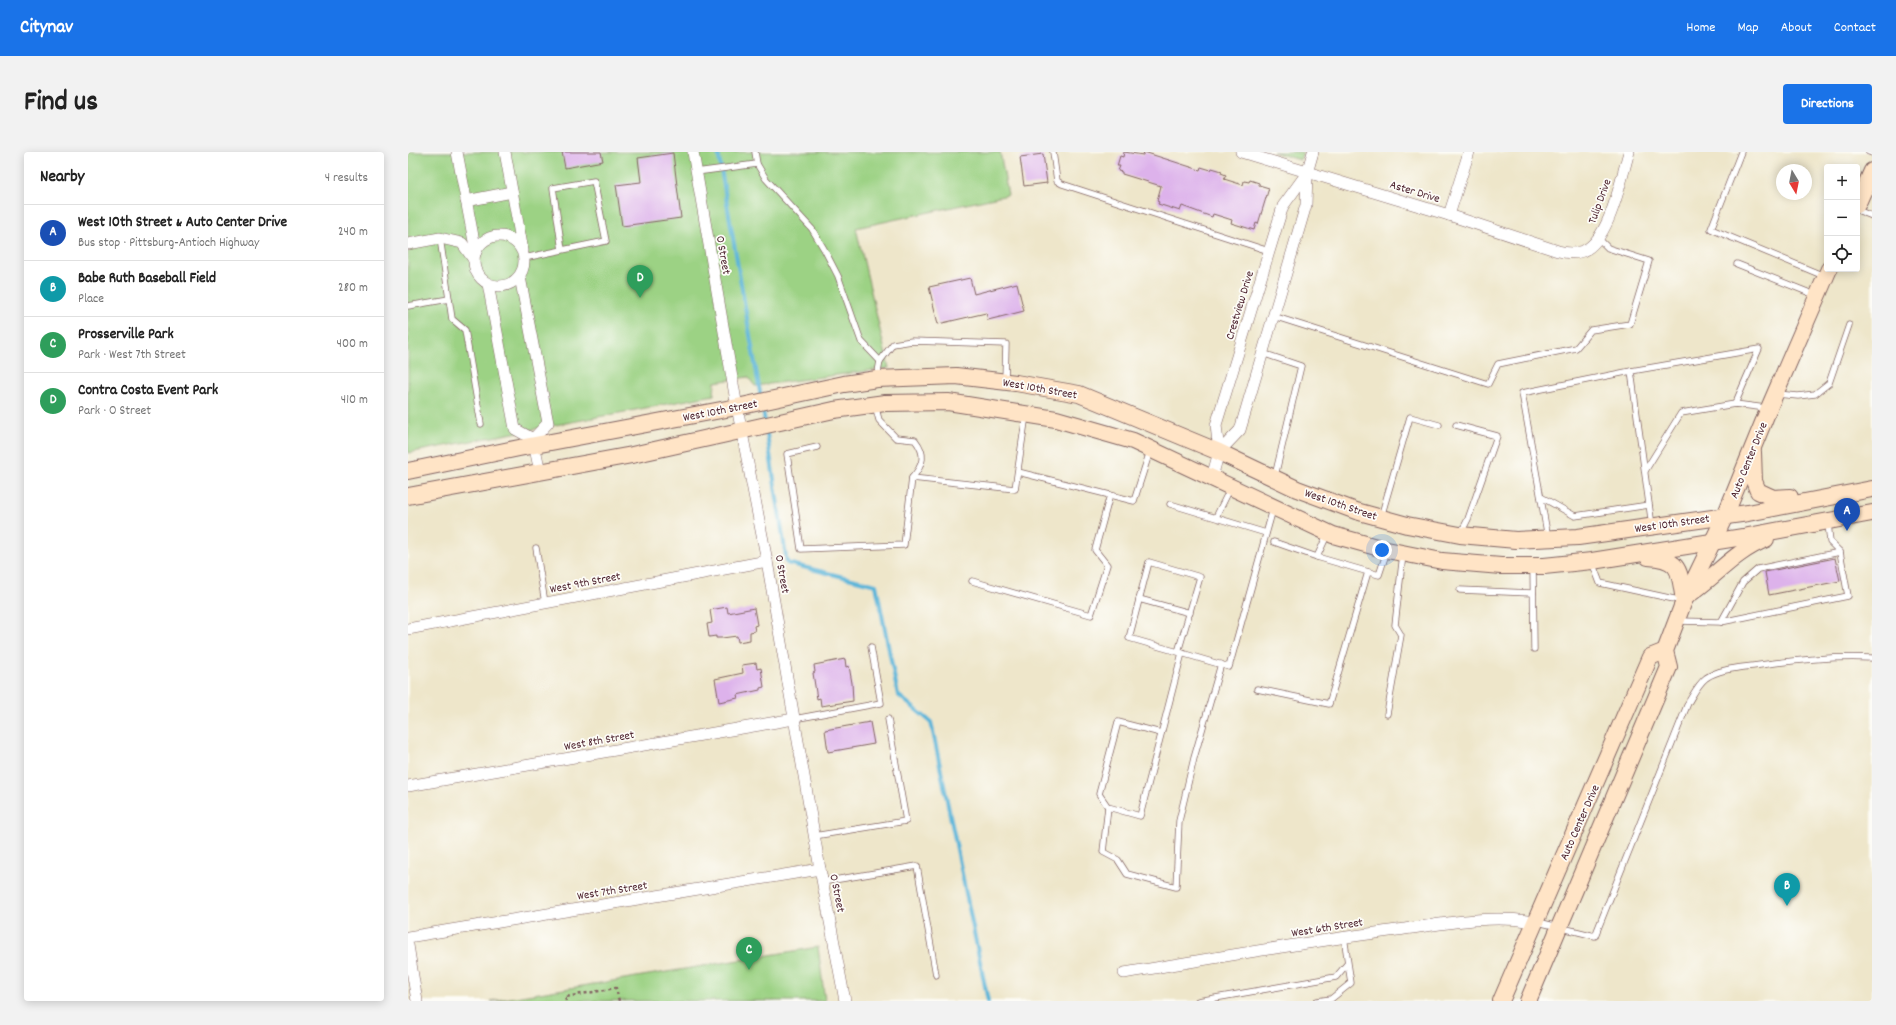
<!DOCTYPE html>
<meta charset="utf-8">
<style>
body{margin:0;font-family:Dekko,sans-serif;background:#f2f2f2;color:#222}
.controls{position:absolute;right:12px;top:12px;display:grid;overflow:hidden;border-radius:4px;box-shadow:0 2px 10px #0003}
.controls button{width:36px;height:36px;display:grid;place-items:center;padding:0;border:0;border-bottom:1px solid #e0e0e0;background:#fff;color:#222;font:20px sans-serif}
.compass{position:absolute;left:1368px;top:12px;width:36px;height:36px;border-radius:50%;background:#fff;box-shadow:0 2px 10px #0003;rotate:170deg}
.you{position:absolute;left:974px;top:398px;width:14px;height:14px;margin:-10px;border:3px solid #fff;border-radius:50%;background:#1a73e8;box-shadow:0 0 0 6px #1a73e833}
.badge{display:grid;place-items:center;width:26px;height:26px;border-radius:50%;background:#1a73e8;color:#fff;font-size:13px;font-weight:700}
.pin{position:absolute;translate:-50% -33px;filter:drop-shadow(0 1px 2px #0008)}
.pin::after{content:'';position:absolute;top:21px;width:14px;height:12px;background:inherit;clip-path:polygon(0 0,100% 0,50% 100%)}
.list{margin:0;padding:0;list-style:none}
h2{display:flex;justify-content:space-between;align-items:center;height:52px;margin:0;padding:0 16px;font-size:17px}
h2 small{font-size:13px;font-weight:400;color:#767676}
.list li{display:grid;grid-template-columns:26px 1fr auto;gap:12px;align-items:center;box-sizing:border-box;height:56px;padding:0 16px;border-top:1px solid #e0e0e0}
.list b{display:block;font-size:15px;white-space:nowrap}
.list p{margin:0;font-size:13px;white-space:nowrap;color:#767676}
.list em{font-size:13px;font-style:normal;color:#767676}
.icon{flex:none;width:22px;height:22px;fill:none;stroke:currentColor;stroke-width:2;stroke-linecap:round;stroke-linejoin:round}
.map{position:relative;flex:none;width:1464px;height:849px;overflow:hidden;border-radius:4px}
header{display:flex;align-items:center;gap:24px;box-sizing:border-box;height:56px;padding:0 20px;background:#1a73e8;color:#fff}
header strong{font-size:19px}
nav{display:flex;gap:22px;margin-inline-start:auto;font-size:14px}
.intro{display:flex;align-items:center;justify-content:space-between;box-sizing:border-box;height:96px;padding:0 24px}
h1{margin:0;font-size:28px}
.button{padding:10px 18px;border-radius:4px;background:#1a73e8;color:#fff;font-size:14px;font-weight:700}
main{display:flex;gap:24px;padding:0 24px}
aside{flex:1;background:#fff;border-radius:4px;box-shadow:0 2px 10px #0003}
.map>svg:first-child{display:block}
.green{fill:#9cd284;stroke:#737858}
.lines{fill:none;stroke-linecap:round;stroke-linejoin:round}
.stream{stroke:#5bb5d9;stroke-width:4}
.building{fill:#ddb2eb}
.lane-casing{stroke:#836563;stroke-width:7}
.street-casing{stroke:#836563;stroke-width:12}
.secondary-casing{stroke:#836563;stroke-width:18}
.path{stroke:#836563;stroke-width:2.5;stroke-dasharray:3 3;stroke-linecap:butt}
.lane{stroke:#fff;stroke-width:5.5}
.street{stroke:#fff;stroke-width:11}
.secondary{stroke:#ffe4c6;stroke-width:16}
.labels{text-anchor:middle;stroke-width:3.5;stroke-linejoin:round;paint-order:stroke}
.street-label{font-size:12px;fill:#4a1f2b;stroke:#fdfcf7}
</style>
<header>
<strong>Citynav</strong>
<nav><a>Home</a><a>Map</a><a>About</a><a>Contact</a></nav>
</header>
<div class="intro"><h1>Find us</h1><a class="button">Directions</a></div>
<main>
<aside>
<h2>Nearby<small>4 results</small></h2>
<ul class="list">
<li><span class="badge" style="background:#1a4fb4">A</span><div><b>West 10th Street &amp; Auto Center Drive</b><p>Bus stop · Pittsburg-Antioch Highway</p></div><em>240 m</em></li>
<li><span class="badge" style="background:#0f9aa8">B</span><div><b>Babe Ruth Baseball Field</b><p>Place</p></div><em>280 m</em></li>
<li><span class="badge" style="background:#2e9e5b">C</span><div><b>Prosserville Park</b><p>Park · West 7th Street</p></div><em>400 m</em></li>
<li><span class="badge" style="background:#2e9e5b">D</span><div><b>Contra Costa Event Park</b><p>Park · O Street</p></div><em>410 m</em></li>
</ul>
</aside>
<div class="map">
<svg width="1464" height="849" viewBox="0 0 1464 849">
<rect width="100%" height="100%" fill="#fdfcf7"/>
<filter id="ink" filterUnits="userSpaceOnUse"><feTurbulence type="fractalNoise" baseFrequency=".025" numOctaves="2"/><feDisplacementMap in="SourceGraphic" scale="8" xChannelSelector="R" yChannelSelector="G"/><feConvolveMatrix kernelMatrix="1 2 1 2 8 2 1 2 1" color-interpolation-filters="sRGB"/></filter>
<filter id="wash" filterUnits="userSpaceOnUse"><feTurbulence type="fractalNoise" baseFrequency=".012" numOctaves="4" result="noise"/><feDisplacementMap in="SourceGraphic" scale="16" xChannelSelector="R" yChannelSelector="G"/><feGaussianBlur stdDeviation="0.9" result="paint"/><feColorMatrix in="noise" values="0 0 0 0 0 0 0 0 0 0 0 0 0 0 0 0 0 1.4 0 .05"/><feComposite in="paint" operator="in"/></filter>
<g filter="url(#wash)">
<rect width="100%" height="100%" fill="#eee6ca"/>
<g class="green">
<polygon points="0,0 592,0 600,43 448,76 481,216 347,234 340,225 307,230 306,243 0,301"/>
<polygon points="865,0 895,0 892,8"/>
<polygon points="410,795 417,849 83,849"/>
</g>
<g class="lines">
<g class="stream">
<polyline points="310,0 353,246"/>
<polyline points="354,253 357,270"/>
<polyline points="358,276 379,411 468,433 490,543 523,570 580,849"/>
</g>
</g>
<g id="blocks">
<g class="building">
<polygon points="154,0 193,0 195,9 157,16"/>
<polygon points="716,0 735,3 736,0 792,18 793,15 803,18 804,16 814,19 813,21 818,23 816,27 835,33 836,29 841,30 842,28 851,31 851,33 861,36 850,72 848,71 846,78 823,71 824,68 805,62 804,65 774,54 772,59 750,52 751,50 749,49 753,34 714,22 714,20 710,19 712,14 709,14 712,4 715,5"/>
<polygon points="265,1 273,66 214,74 208,33 233,30 230,6"/>
<polygon points="635,2 639,31 616,34 612,5"/>
<polygon points="562,126 566,142 609,131 616,159 580,168 578,161 530,172 521,135"/>
<polygon points="1427,406 1432,429 1361,443 1357,420"/>
<polygon points="319,455 320,461 346,456 349,473 346,474 347,479 342,480 342,488 330,490 329,484 314,486 308,486 308,484 301,485 299,472 304,471 302,458"/>
<polygon points="437,507 438,515 441,514 444,531 445,549 413,554 412,546 409,547 405,521 407,520 406,513"/>
<polygon points="348,511 349,517 353,516 356,535 352,536 352,538 329,543 330,546 311,550 307,527 335,521 334,513"/>
<polygon points="462,570 466,592 420,600 417,578"/>
</g>
</g>
</g>
<g filter="url(#ink)">
<use href="#blocks" fill-opacity="0" stroke="#836563" stroke-width="1"/>
<g class="lines">
<defs>
<g id="lane">
<polyline points="347,0 349,12 358,27 404,77 416,97 430,124 453,189 472,209"/>
<polyline points="645,0 649,29 654,32 861,99"/>
<polyline points="1333,0 1303,77 1416,124"/>
<polyline points="1461,0 1464,1"/>
<polyline points="288,20 349,12"/>
<polyline points="1449,58 1464,64"/>
<polyline points="32,86 44,167 57,178 73,272"/>
<polyline points="116,106 198,89 186,29 145,36 154,98"/>
<polyline points="1329,112 1407,143"/>
<polyline points="0,154 41,147"/>
<polyline points="865,164 1080,232 1090,212 1168,196 1183,178 1222,172 1241,109 1200,96 1190,86"/>
<polyline points="854,201 893,214 867,324"/>
<polyline points="469,226 472,209 485,192 504,189 598,192 597,229"/>
<polyline points="1369,242 1390,244 1407,242 1421,231 1441,173"/>
<path d="M467,253l4,15 17,18 19,2c11,14 9,24 -3,38"/>
<polyline points="1048,273 1089,284 1060,367 1053,381"/>
<polyline points="409,295 379,302 393,397 496,393 504,326 607,337 618,263"/>
<polyline points="1237,319 1273,261 1327,252 1358,256"/>
<polyline points="610,320 726,349 742,299"/>
<polyline points="1133,345 1167,364 1241,353"/>
<polyline points="762,352 858,381"/>
<polyline points="808,365 822,337"/>
<polyline points="973,365 1002,265 1031,273"/>
<polyline points="1244,374 1223,219 1351,197 1327,252"/>
<polyline points="1140,386 1114,241 1223,219"/>
<polyline points="866,390 909,405 920,381"/>
<polyline points="128,396 137,451"/>
<polyline points="909,405 971,423 979,399"/>
<polyline points="1184,410 1192,431 1275,449"/>
<polyline points="1125,414 1126,497"/>
<polyline points="564,429 683,463 699,413 687,398 702,343"/>
<polyline points="1052,438 1125,441"/>
<polyline points="731,447 782,461"/>
<polyline points="1271,469 1313,470 1440,444 1432,400 1422,390 1420,371"/>
<polyline points="1313,470 1335,430 1350,417 1432,400"/>
<polyline points="770,500 721,486 741,410 792,425 770,500 821,515 865,357"/>
<polyline points="774,501 732,664 700,655 695,700 710,708 719,722 768,735 771,669 786,606 813,512"/>
<polyline points="849,537 921,552 960,420"/>
<polyline points="979,562 993,483 987,473 995,402"/>
<polyline points="386,567 473,551 463,495"/>
<polyline points="700,655 691,642 710,570 753,581"/>
<polyline points="406,684 498,669 480,567"/>
<polyline points="414,730 509,714 528,823"/>
<path d="M1130,770l57,14 93,-233c5,-8 10,-19 18,-25 13,-9 32,-10 47,-12 40,-6 79,-10 119,-8"/>
<polyline points="790,849 928,825 939,812"/>
<polyline points="909,849 923,847 943,831 936,785"/>
</g>
<g id="street">
<polyline points="49,0 68,100"/>
<polyline points="97,0 115,99"/>
<polyline points="285,0 329,255 359,409 412,717 437,849"/>
<path d="M833,0l208,63 109,36c8,2 17,3 25,0 27,-11 38,-73 46,-99"/>
<polyline points="58,49 104,40"/>
<polyline points="1041,63 1061,0"/>
<circle cx="91" cy="109" r="25"/>
<polyline points="0,92 32,86 54,91 66,108"/>
<polyline points="80,132 107,277 125,287 140,271 112,125"/>
<polyline points="125,287 132,320"/>
<polyline points="811,300 832,278 898,53 899,21 905,0"/>
<polyline points="804,325 811,300 808,273 875,54 899,21"/>
<polyline points="0,477 359,409"/>
<polyline points="0,634 386,567"/>
<polyline points="0,785 412,717"/>
<polyline points="0,793 9,849"/>
<path d="M716,821c91,-15 181,-31 273,-43 46,-6 92,-16 138,-8"/>
</g>
<g id="secondary">
<polyline points="1449,53 1464,19"/>
<polyline points="1345,300 1346,329 1350,339 1365,346 1382,345"/>
<polyline points="0,319 111,296 329,255 436,232 469,227 548,224 608,231 671,242 811,300 889,337 948,359 999,373 1052,383 1108,388 1170,385 1340,361 1464,337"/>
<polyline points="0,344 224,303 426,258 477,251 540,250 648,267 725,289 925,383 979,398 1034,409 1093,414 1136,414 1184,409 1335,385 1464,361"/>
<path d="M1240,405c34,2 31,15 36,44"/>
<path d="M1279,444c27,-18 48,-45 79,-57"/>
<polyline points="1093,849 1242,505 1257,499"/>
<polyline points="1120,849 1261,515 1257,499 1276,449 1317,364 1361,256 1421,117"/>
</g>
</defs>
<use href="#lane" class="lane-casing"/>
<use href="#street" class="street-casing"/>
<use href="#secondary" class="secondary-casing"/>
<polyline class="path" points="158,849 157,845 208,836 211,849"/>
<use href="#lane" class="lane"/>
<use href="#street" class="street"/>
<use href="#secondary" class="secondary"/>
</g>
</g>
<g class="labels">
<g class="street-label">
<text transform="translate(1007 39) rotate(17)" y="4">Aster Drive</text>
<text transform="translate(1191 49) rotate(-70)" y="4">Tulip Drive</text>
<text transform="translate(316 103) rotate(80)" y="4">O Street</text>
<text transform="translate(831 153) rotate(-73)" y="4">Crestview Drive</text>
<text transform="translate(632 236) rotate(10)" y="4">West 10th Street</text>
<text transform="translate(312 258) rotate(-11)" y="4">West 10th Street</text>
<text transform="translate(1340 308) rotate(-68)" y="4">Auto Center Drive</text>
<text transform="translate(933 352) rotate(19)" y="4">West 10th Street</text>
<text transform="translate(1264 371) rotate(-8)" y="4">West 10th Street</text>
<text transform="translate(375 422) rotate(80)" y="4">O Street</text>
<text transform="translate(177 430) rotate(-11)" y="4">West 9th Street</text>
<text transform="translate(191 588) rotate(-10)" y="4">West 8th Street</text>
<text transform="translate(1171 670) rotate(-66)" y="4">Auto Center Drive</text>
<text transform="translate(204 738) rotate(-9)" y="4">West 7th Street</text>
<text transform="translate(430 741) rotate(79)" y="4">O Street</text>
<text transform="translate(919 775) rotate(-9)" y="4">West 6th Street</text>
</g>
</g>
</svg>
<div class="controls">
<button>+</button>
<button>−</button>
<button><svg class="icon" aria-label="locate" viewBox="0 0 24 24"><circle cx="12" cy="12" r="6"/><path d="M12 2v4M12 18v4M2 12h4M18 12h4"/></svg></button>
</div>
<svg class="compass" viewBox="-18 -18 36 36"><path d="M0-13l5 13h-10z" fill="#e53935"/><path d="M0 13l5-13h-10z" fill="#767676"/></svg>
<div class="you"></div>
<div class="pin badge" style="left:1439px;top:379px;background:#1a4fb4">A</div>
<div class="pin badge" style="left:1379px;top:754px;background:#0f9aa8">B</div>
<div class="pin badge" style="left:341px;top:818px;background:#2e9e5b">C</div>
<div class="pin badge" style="left:232px;top:146px;background:#2e9e5b">D</div>
</div>
</main>
